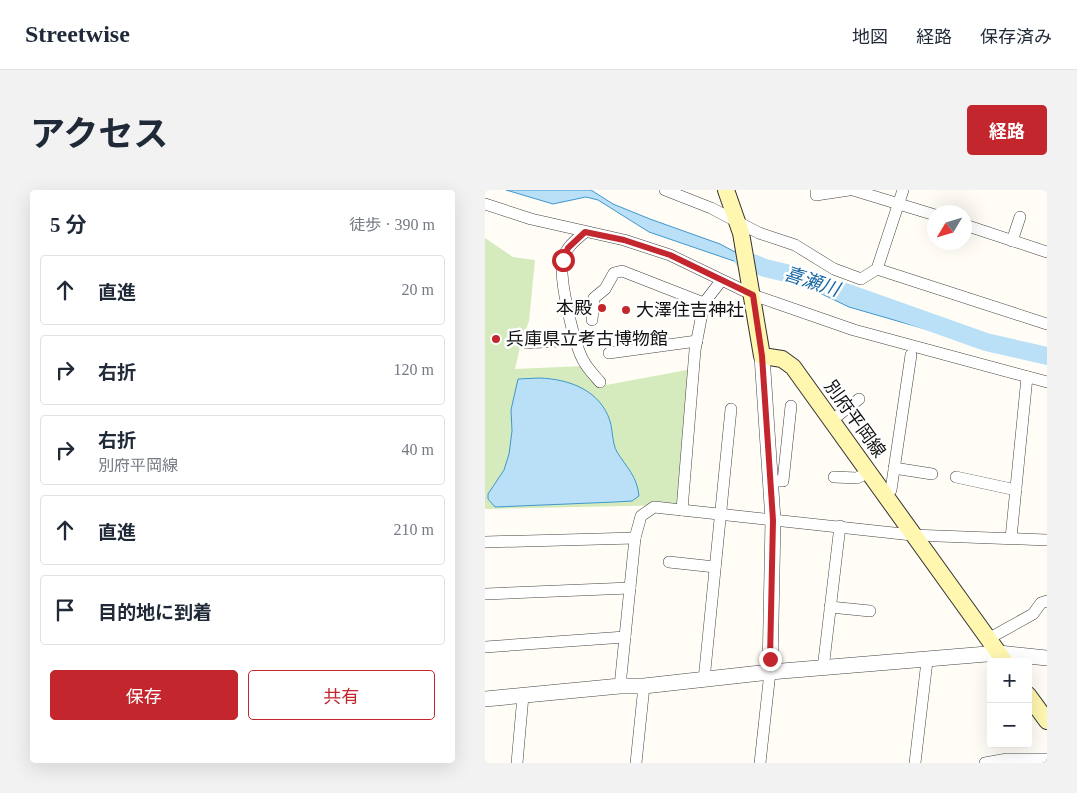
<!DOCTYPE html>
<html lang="ja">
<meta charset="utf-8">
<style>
body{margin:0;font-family:"Times New Roman","Noto Sans JP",serif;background:#f2f2f3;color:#1f2937}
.controls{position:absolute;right:15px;bottom:15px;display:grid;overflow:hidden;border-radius:5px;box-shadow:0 5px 20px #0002}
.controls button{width:45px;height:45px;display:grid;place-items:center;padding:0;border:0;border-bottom:1px solid #e0e1e3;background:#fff;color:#1f2937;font:25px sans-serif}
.compass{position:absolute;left:442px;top:15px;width:45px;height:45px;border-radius:50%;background:#fff;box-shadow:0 5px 20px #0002;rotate:232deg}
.stop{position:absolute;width:15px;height:15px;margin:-11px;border:4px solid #c4262e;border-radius:50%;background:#fff}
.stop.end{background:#c4262e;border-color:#fff;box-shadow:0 1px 5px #0008}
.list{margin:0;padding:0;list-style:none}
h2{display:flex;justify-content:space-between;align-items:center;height:65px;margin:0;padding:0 20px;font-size:21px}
h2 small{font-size:16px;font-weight:400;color:#747a83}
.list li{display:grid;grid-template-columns:32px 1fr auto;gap:15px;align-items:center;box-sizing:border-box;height:70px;margin:0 10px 10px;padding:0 10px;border:1px solid #e0e1e3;border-radius:5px}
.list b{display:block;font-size:19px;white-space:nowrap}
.list p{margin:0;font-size:16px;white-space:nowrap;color:#747a83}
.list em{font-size:16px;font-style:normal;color:#747a83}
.actions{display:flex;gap:10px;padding:15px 20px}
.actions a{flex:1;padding:11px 0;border:1px solid #c4262e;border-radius:5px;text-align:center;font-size:18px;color:#c4262e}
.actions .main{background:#c4262e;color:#fff}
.icon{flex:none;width:28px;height:28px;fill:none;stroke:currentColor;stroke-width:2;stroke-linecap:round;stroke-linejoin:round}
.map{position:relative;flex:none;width:562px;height:573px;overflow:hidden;border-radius:5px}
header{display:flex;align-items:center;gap:30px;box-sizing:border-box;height:70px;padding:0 25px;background:#fff;border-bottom:1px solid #e0e1e3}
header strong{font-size:24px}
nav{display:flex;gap:28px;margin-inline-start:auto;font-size:18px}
.intro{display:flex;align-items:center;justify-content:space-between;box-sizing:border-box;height:120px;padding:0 30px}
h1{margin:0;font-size:35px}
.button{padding:12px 22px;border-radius:5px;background:#c4262e;color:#fff;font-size:18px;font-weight:700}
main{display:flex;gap:30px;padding:0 30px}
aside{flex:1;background:#fff;border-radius:5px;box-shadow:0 5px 20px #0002}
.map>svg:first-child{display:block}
.green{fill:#d5ebbd}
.water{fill:#b9e0f7;stroke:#3f96cf}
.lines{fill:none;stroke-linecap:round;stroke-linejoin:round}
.river{stroke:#b9e0f7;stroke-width:18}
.minor-casing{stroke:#444;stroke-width:12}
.tertiary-casing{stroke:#444;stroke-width:16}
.secondary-casing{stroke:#333;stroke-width:18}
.minor{stroke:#fff;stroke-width:11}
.tertiary{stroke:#fff;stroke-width:15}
.secondary{stroke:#fff6b0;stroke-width:16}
.route{stroke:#c4262e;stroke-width:6}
.poi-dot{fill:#c4262e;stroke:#fff;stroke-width:2}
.labels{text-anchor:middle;stroke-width:5;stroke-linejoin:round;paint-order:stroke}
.poi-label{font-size:18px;fill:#111;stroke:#fff;text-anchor:start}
.street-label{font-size:18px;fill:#111;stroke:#fff}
.water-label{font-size:19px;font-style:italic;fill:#1768a6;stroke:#fff}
</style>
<header>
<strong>Streetwise</strong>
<nav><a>地図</a><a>経路</a><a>保存済み</a></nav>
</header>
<div class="intro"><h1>アクセス</h1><a class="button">経路</a></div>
<main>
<aside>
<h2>5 分<small>徒歩 · 390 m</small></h2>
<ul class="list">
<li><svg class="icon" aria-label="ahead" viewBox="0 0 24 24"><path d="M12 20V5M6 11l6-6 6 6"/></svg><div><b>直進</b></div><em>20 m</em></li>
<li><svg class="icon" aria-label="right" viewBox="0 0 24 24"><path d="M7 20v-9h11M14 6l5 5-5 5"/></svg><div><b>右折</b></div><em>120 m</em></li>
<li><svg class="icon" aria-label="right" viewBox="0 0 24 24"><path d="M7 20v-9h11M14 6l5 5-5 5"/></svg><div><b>右折</b><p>別府平岡線</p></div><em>40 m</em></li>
<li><svg class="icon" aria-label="ahead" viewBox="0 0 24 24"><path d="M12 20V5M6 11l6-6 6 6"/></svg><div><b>直進</b></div><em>210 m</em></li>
<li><svg class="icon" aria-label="arrive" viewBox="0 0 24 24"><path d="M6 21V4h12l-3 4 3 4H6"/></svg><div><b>目的地に到着</b></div></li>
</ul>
<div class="actions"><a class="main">保存</a><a>共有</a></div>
</aside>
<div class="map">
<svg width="562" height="573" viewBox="0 0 562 573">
<rect width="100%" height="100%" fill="#fffdf5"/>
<polygon class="green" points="0,48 28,67 50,70 44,131 36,153 30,179 99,176 116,196 207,179 193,312 190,315 0,319"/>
<g class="water">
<polygon points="21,0 106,0 128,14 165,29 235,54 280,78 301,83 363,103 455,136 440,139 364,117 316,94 164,42 113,10 101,7 68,14"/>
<path d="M54,188c30,1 61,12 71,43 3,10 2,22 7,31 10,16 20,24 22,44l-7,5 -17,1 -120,5 -7,-8v-5l16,-24 5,-16 3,-23 -1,-21 7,-31z"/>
</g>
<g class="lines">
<polyline class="river" points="258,69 280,78 301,83 363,103 501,152 562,166"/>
<defs>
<g id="minor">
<polyline points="180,0 226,18 274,43 310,55 349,79 376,89 392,79 418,0"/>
<polyline points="331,0 331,5 364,0"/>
<polyline points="368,0 450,25"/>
<polyline points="0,14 46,29 139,50 185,65 268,105 369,140 562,192"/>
<polyline points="480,35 562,62"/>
<path d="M100,42c-9,8 -19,15 -22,27 -5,18 11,84 20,101 4,8 11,15 17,22"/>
<polyline points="527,51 535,27"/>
<polyline points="392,79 562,134"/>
<polyline points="107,130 109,108 120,99 129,83 137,81 219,113"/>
<polyline points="42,153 90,150"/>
<polyline points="124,163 212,151"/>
<polyline points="346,231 374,209"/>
<polyline points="409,278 447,284"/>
<polyline points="349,287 372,288 384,282"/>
<polyline points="471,287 531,300"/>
<polyline points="286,291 298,291 306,216"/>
<polyline points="399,305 406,300 426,165"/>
<polyline points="197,320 210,160 219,113 236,91"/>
<polyline points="526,348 542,187"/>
<polyline points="0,352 150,348"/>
<polyline points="184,372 230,377"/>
<polyline points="0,404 145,398"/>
<polyline points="345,417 385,421"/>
<polyline points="503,449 548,424 556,413 562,411"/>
<polyline points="0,457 140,447"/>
<polyline points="338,479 355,336"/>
<polyline points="219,490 246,219"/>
<polyline points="135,496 150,348 156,326 169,317 427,345 562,350"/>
<polyline points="32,573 38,506"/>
<polyline points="151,573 159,496"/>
<polyline points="275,573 285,482"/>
<polyline points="430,573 442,471"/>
<polyline points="500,573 522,569 562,569"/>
</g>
<g id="tertiary">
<polyline points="277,166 288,330 285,482"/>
<polyline points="0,509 135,496 159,496 285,482 514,463 562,468"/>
</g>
<g id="secondary">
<polyline points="241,0 256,43 277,166 297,169 308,177 520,472"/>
<polyline points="543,505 562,531"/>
</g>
</defs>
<use href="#minor" class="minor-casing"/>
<use href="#tertiary" class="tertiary-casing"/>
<use href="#secondary" class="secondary-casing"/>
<use href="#minor" class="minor"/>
<use href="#tertiary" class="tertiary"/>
<use href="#secondary" class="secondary"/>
</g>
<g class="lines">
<polyline class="route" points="78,70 83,58 100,42 139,50 185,65 268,105 277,166 288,330 285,469"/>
</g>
<g class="poi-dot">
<circle cx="117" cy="118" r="5"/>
<circle cx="141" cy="120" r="5"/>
<circle cx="11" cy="149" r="5"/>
</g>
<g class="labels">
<g class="poi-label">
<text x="107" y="124" text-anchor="end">本殿</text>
<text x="151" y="126">大澤住吉神社</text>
<text x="21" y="155">兵庫県立考古博物館</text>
</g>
<g class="street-label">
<text transform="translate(370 229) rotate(54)" y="6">別府平岡線</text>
</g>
<g class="water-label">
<text transform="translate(327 91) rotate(18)" y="7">喜瀬川</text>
</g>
</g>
</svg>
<div class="controls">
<button>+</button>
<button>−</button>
</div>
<svg class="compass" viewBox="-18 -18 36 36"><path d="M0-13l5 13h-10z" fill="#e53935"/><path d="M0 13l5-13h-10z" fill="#747a83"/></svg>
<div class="stop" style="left:78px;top:70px"></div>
<div class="stop end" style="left:285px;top:469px"></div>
</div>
</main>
